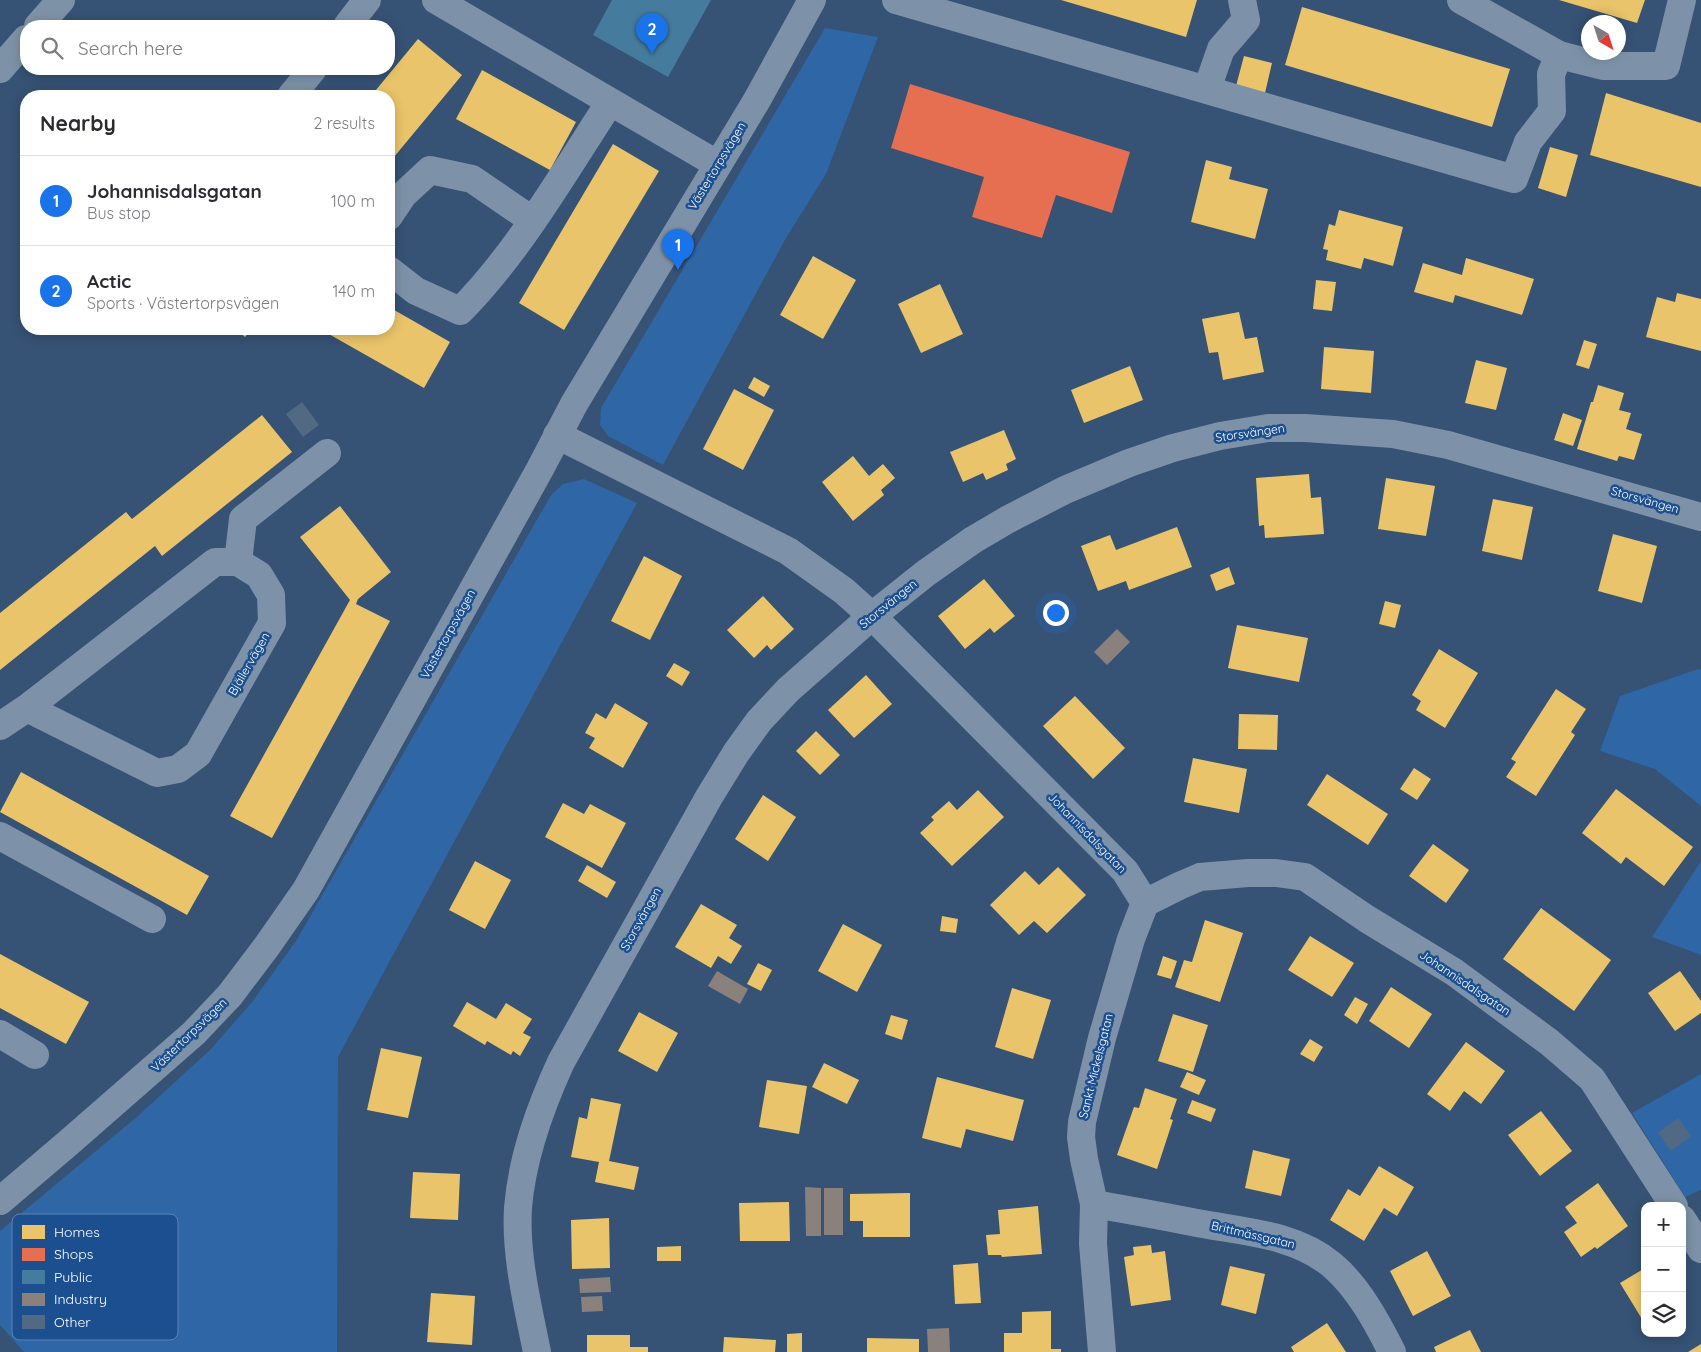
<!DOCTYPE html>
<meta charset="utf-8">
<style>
body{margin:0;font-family:Quicksand,sans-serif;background:#f7f7f7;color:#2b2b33}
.controls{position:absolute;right:15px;bottom:15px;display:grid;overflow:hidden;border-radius:10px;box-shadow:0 2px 12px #0003}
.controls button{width:45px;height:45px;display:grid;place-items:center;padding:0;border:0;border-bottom:1px solid #e1e1e2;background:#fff;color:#2b2b33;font:25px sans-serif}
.compass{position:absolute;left:1581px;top:15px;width:45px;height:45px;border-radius:50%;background:#fff;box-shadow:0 2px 12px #0003;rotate:141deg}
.you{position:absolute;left:1055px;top:612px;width:18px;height:18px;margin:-12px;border:4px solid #fff;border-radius:50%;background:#1a73e8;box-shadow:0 0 0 8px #1a73e833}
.badge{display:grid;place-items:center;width:32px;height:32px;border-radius:50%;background:#1a73e8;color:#fff;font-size:16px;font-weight:700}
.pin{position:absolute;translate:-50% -41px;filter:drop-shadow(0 1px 2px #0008)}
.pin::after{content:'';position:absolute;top:26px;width:18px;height:15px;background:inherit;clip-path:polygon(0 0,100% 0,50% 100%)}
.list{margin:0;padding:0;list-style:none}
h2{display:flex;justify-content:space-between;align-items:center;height:65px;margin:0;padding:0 20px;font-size:21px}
h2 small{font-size:16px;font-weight:400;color:#7c7c81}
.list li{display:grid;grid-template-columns:32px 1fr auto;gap:15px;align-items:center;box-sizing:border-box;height:90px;padding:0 20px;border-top:1px solid #e1e1e2}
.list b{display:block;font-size:19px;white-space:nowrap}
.list p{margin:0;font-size:16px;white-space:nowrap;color:#7c7c81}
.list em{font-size:16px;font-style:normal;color:#7c7c81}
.icon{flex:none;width:28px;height:28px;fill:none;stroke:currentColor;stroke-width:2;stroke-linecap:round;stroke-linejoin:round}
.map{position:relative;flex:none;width:1701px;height:1352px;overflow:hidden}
.search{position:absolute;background:#fff;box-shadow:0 2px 12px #0003;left:20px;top:20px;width:375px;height:55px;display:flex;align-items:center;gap:12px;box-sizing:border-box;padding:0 18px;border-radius:20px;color:#7c7c81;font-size:19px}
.panel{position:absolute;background:#fff;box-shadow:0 2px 12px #0003;left:20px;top:90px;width:375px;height:245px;border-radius:20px}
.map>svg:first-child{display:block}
.green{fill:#2f66a5}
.homes{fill:#e9c46a}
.shops{fill:#e76f51}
.public{fill:#457b9d}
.industry{fill:#8a817c}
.building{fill:#526984}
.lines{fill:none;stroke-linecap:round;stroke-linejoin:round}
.minor{stroke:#7d92a8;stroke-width:28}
.highway{stroke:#7e92a7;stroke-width:28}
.labels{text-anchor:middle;stroke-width:5;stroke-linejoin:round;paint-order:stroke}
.street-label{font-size:12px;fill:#fff;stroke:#1b4f8f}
.key{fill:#1b4f8f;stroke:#5f84b1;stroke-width:1}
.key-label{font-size:14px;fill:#fff}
</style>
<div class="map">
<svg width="1701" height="1352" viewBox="0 0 1701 1352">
<rect width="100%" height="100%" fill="#365274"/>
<g class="green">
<polygon points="825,28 878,37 826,174 786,238 663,465 608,436 600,425 601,408"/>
<polygon points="584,479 637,503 338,1057 337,1352 24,1352 0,1325 0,1231 139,1115 211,1049 252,1002 296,941 551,495 563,484"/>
<polygon points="1698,669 1701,670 1701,806 1655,769 1600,751 1620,696"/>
<polygon points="1701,861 1701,955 1652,937"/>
<polygon points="1701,1074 1701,1190 1685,1197 1632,1113"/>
</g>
<g class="homes">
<polygon points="1061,0 1197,0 1186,37"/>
<polygon points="1559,0 1645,0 1637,23"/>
<polygon points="1302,7 1510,69 1492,127 1285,65"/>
<polygon points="418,39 462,75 389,163 389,96 371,96"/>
<polygon points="1244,56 1272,63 1265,93 1236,86"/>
<polygon points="482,70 576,122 550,170 456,119"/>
<polygon points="1606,93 1701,123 1701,187 1590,155"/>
<polygon points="613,144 659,171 564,330 519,303"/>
<polygon points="1550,147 1578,155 1566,197 1538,188"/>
<polygon points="1206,160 1232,167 1229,179 1268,189 1255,239 1191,222"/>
<polygon points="1339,210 1403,227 1393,266 1364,258 1361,269 1326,260 1328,250 1323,249 1329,224 1335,226"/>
<polygon points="813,256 856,280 823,339 780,315"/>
<polygon points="1466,258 1534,279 1522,315 1455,295 1453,303 1414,292 1423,263 1462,275"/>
<polygon points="1316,280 1336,282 1332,311 1313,309"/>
<polygon points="940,284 963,334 921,353 898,304"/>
<polygon points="1677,293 1701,299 1701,351 1646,337 1657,297 1675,302"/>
<polygon points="389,307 450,342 424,388 327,333 329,329 389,329"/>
<polygon points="1239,312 1245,339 1257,337 1264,372 1223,380 1218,352 1209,353 1202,319"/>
<polygon points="235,329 252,329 245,337"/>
<polygon points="1584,340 1597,344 1589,369 1576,365"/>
<polygon points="1324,347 1374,351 1371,393 1321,389"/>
<polygon points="1476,360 1507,368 1496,410 1465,403"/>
<polygon points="1130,366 1143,400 1084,423 1071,390"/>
<polygon points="754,377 770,386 764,397 748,388"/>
<polygon points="1598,385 1624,393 1619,410 1631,413 1626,429 1642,434 1634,460 1619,456 1617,461 1577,449 1591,402 1593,402"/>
<polygon points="734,389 774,410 743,470 703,449"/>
<polygon points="1563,413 1582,420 1573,446 1554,440"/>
<polygon points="262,415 292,452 162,556 155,546 0,670 0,613 126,512 132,519"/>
<polygon points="1004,430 1016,459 1006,464 1008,470 986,480 983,473 963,482 950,452"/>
<polygon points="853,456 869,476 883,464 895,478 881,490 884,495 853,521 822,482"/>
<polygon points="1309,474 1311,498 1321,497 1324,534 1265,538 1264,525 1259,526 1256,478"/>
<polygon points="1386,478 1435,486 1426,536 1378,529"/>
<polygon points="1493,499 1533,507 1522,560 1482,551"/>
<polygon points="340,506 391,572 358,599 356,604 390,621 272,838 230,816 350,600 300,537"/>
<polygon points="1177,527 1192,567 1129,590 1126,581 1098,591 1081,546 1110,535 1116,550"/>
<polygon points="1613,534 1657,546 1642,603 1598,591"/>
<polygon points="644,556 682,576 650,640 611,621"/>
<polygon points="1229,567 1235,584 1216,591 1210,575"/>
<polygon points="984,579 1015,616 994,633 990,628 965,649 938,616"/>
<polygon points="763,596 794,629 771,650 767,645 754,658 727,630"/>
<polygon points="1385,601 1401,605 1395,628 1379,624"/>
<polygon points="1237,625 1308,638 1299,682 1228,668"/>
<polygon points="1439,649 1478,673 1445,728 1416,710 1421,701 1412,695"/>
<polygon points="674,663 690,672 682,686 666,676"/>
<polygon points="866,675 892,704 854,738 828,710"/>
<polygon points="1556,689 1586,709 1571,732 1575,735 1536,796 1506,777 1516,762 1511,759"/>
<polygon points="1075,696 1125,748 1093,779 1043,726"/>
<polygon points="615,703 648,723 623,768 589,748 595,738 585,733 596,713 606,719"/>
<polygon points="1239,714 1278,715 1277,750 1238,749"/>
<polygon points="816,731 840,755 820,775 796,751"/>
<polygon points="1193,758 1247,769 1239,813 1184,802"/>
<polygon points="1414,768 1431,779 1417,800 1400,789"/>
<polygon points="21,772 209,876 187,915 0,812"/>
<polygon points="1327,774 1388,814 1368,845 1307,805"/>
<polygon points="1616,789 1693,847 1664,886 1626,857 1621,864 1582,833"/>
<polygon points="978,790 1004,817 952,866 920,833 934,820 931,817 949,801 957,810"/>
<polygon points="763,795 796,817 768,861 735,839"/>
<polygon points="563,803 584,814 590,804 626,823 602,868 545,837"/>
<polygon points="1433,844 1469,870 1446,903 1409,876"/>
<polygon points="475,861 511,880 485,929 449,910"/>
<polygon points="587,865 616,882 607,898 578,881"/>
<polygon points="1058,867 1086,895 1047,933 1034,921 1019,935 990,905 1025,871 1039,885"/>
<polygon points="701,904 737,925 729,938 742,946 731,964 718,956 711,968 675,947"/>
<polygon points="1541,908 1611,960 1574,1011 1503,959"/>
<polygon points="942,916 958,919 956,933 940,931"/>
<polygon points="1205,920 1243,933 1220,1002 1175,987 1184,960 1192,962"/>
<polygon points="843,924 882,945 857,992 818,971"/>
<polygon points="1310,936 1354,963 1332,997 1288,970"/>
<polygon points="0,954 89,1002 66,1044 0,1008"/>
<polygon points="1163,956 1177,961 1171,979 1157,975"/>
<polygon points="758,963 772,970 761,991 747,984"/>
<polygon points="1680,971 1701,1001 1701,1013 1675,1031 1648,993"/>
<polygon points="1391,987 1432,1014 1409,1048 1369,1021"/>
<polygon points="1012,988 1051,1000 1033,1059 995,1047"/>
<polygon points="1355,997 1368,1004 1357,1024 1344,1015"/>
<polygon points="467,1002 496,1019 506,1003 532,1019 523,1033 531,1037 520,1056 513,1051 511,1055 487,1041 485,1045 453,1026"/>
<polygon points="639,1012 678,1033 657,1072 618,1051"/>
<polygon points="1173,1014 1208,1025 1193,1072 1158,1061"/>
<polygon points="891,1015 908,1020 902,1040 885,1034"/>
<polygon points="1310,1039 1323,1047 1314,1062 1300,1054"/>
<polygon points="1466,1042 1505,1071 1481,1104 1464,1091 1450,1111 1427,1094"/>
<polygon points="381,1048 422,1057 408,1118 367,1110"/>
<polygon points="824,1063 859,1080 847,1104 812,1087"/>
<polygon points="1187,1072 1206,1080 1199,1095 1180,1087"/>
<polygon points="937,1077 1024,1100 1013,1141 966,1129 961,1148 922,1138"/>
<polygon points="767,1080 807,1086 799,1134 759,1127"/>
<polygon points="1145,1088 1177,1099 1170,1119 1173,1120 1157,1169 1117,1155 1134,1107 1139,1108"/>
<polygon points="591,1098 621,1104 609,1161 639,1167 634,1190 595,1182 599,1162 571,1157 579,1117 587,1119"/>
<polygon points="1192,1100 1216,1109 1211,1122 1187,1113"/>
<polygon points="1541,1111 1572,1151 1540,1176 1508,1135"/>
<polygon points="1253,1150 1290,1159 1281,1196 1245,1188"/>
<polygon points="1379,1166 1414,1187 1397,1216 1384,1208 1364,1241 1330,1220 1348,1189 1360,1196"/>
<polygon points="413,1172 460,1174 458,1220 410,1218"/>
<polygon points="1598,1183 1628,1226 1597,1249 1595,1247 1581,1257 1564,1232 1577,1223 1565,1207"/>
<polygon points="910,1193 910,1237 863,1237 863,1221 850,1221 850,1194"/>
<polygon points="789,1202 790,1241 740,1241 739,1203"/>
<polygon points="1038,1206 1042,1254 1002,1257 1001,1255 988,1255 986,1235 1000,1234 998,1210"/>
<polygon points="609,1218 610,1268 572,1269 571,1220"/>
<polygon points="1151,1245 1152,1253 1165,1251 1171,1300 1131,1306 1124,1257 1134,1255 1133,1247"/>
<polygon points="681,1246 681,1261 657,1261 657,1247"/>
<polygon points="1427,1251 1451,1296 1413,1316 1390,1271"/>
<polygon points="978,1263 981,1303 955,1304 953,1265"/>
<polygon points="1230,1266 1265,1274 1256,1314 1221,1305"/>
<polygon points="1645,1268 1645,1324 1620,1283"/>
<polygon points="431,1293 475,1296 472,1345 427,1342"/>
<polygon points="1051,1311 1051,1349 1061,1349 1061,1352 1004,1352 1004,1333 1022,1333 1022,1312"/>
<polygon points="1327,1323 1346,1352 1294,1352 1291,1347"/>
<polygon points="1470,1330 1481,1352 1436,1352 1434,1347"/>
<polygon points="802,1333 802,1352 787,1352 787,1334"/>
<polygon points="587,1335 630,1335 630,1347 648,1347 648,1352 587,1352"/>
<polygon points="724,1337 776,1340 775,1352 723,1352"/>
<polygon points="867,1338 919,1339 919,1352 867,1352"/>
<polygon points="1701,1344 1701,1352 1688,1352"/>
</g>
<polygon class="shops" points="910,84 1130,152 1112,213 1056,195 1042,238 972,217 984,177 891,148"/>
<polygon class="public" points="612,0 711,0 668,77 593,35"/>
<g class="industry">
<polygon points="1117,629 1130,642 1107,665 1094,652"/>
<polygon points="717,971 748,989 740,1004 708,986"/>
<polygon points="805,1187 821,1188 821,1236 806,1236"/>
<rect x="824" y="1188" width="19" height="47"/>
<polygon points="610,1277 611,1292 580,1293 579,1279"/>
<polygon points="602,1296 603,1311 582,1312 581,1297"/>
<polygon points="949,1328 950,1352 928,1352 927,1329"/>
</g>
<g class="building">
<polygon points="302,402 319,425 303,437 286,414"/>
<polygon points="1678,1118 1691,1136 1671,1151 1658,1133"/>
</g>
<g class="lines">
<g class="minor">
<polyline points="436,0 717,164"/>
<polyline points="896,0 1514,179 1528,142 1552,111 1551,74 1559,55"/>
<polyline points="1461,0 1559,55 1603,66 1666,66 1682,0"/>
<polyline points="347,26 367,0"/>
<polyline points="1207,89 1221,49 1246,20 1242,0"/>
<polyline points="291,96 313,69"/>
<polyline points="389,216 403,195 430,170 472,179 532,220"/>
<path d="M389,270l27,21 44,20c58,-58 105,-140 150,-209"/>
<polyline points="557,435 788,551 844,591 872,616 1125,871 1145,903 1179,886 1200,877 1248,873 1276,873 1305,877 1367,919 1454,972 1549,1042 1592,1079 1674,1206"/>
<polyline points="238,562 243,519 327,453"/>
<polyline points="0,726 27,708 215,562 238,562 259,575 271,595 272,623 198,754 178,769 157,773 27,708"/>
<polyline points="0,836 152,919"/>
<polyline points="0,1034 35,1055"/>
<polyline points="0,1201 67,1144 194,1033 230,995 267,946 306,890 540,469 574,404 757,100 812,0"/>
<path d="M1094,1204c36,6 72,13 109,20 44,8 93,11 129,41 26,22 45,57 60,87"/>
<polyline points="1682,1219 1701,1249"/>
<path d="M537,1352c-9,-45 -22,-97 -19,-144 4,-51 22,-100 43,-146l148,-265 27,-44 23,-32 29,-31 84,-74 54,-43 47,-33 34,-20 58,-30 64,-27 44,-15 47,-12 48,-8h37l88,6 55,11 253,72"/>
<polyline points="1102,1352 1093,1244 1094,1204 1084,1159 1081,1137 1082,1122 1102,1038 1131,939 1145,903"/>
</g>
<g class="highway">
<polyline points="38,26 61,0"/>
<polyline points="0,69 26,39"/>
</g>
</g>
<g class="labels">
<g class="street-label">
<text transform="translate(717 166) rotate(-59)" y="4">Västertorpsvägen</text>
<text transform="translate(1250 433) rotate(-8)" y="4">Storsvängen</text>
<text transform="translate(1645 500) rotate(16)" y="4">Storsvängen</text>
<text transform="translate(888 604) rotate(-39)" y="4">Storsvängen</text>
<text transform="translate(448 634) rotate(-61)" y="4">Västertorpsvägen</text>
<text transform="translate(249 664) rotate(-60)" y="4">Bjällervägen</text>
<text transform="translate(1087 833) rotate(46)" y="4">Johannisdalsgatan</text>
<text transform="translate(641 919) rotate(-61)" y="4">Storsvängen</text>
<text transform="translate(1465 983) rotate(34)" y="4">Johannisdalsgatan</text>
<text transform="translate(189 1035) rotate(-44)" y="4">Västertorpsvägen</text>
<text transform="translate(1096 1066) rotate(-76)" y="4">Sankt Mickelsgatan</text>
<text transform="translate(1253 1235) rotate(13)" y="4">Brittmässgatan</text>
</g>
</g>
<rect x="12" y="1214" width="166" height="126" rx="8" class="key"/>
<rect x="22" y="1225" width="23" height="14" fill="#e9c46a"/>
<rect x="22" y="1248" width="23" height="13" fill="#e76f51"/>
<rect x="22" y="1270" width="23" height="14" fill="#457b9d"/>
<rect x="22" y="1293" width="23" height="13" fill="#8a817c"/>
<rect x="22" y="1315" width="23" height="14" fill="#526984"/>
<g class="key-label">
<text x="54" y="1237">Homes</text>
<text x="54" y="1259">Shops</text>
<text x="54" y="1282">Public</text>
<text x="54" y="1304">Industry</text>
<text x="54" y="1327">Other</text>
</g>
</svg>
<div class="controls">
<button>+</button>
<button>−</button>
<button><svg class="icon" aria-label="layers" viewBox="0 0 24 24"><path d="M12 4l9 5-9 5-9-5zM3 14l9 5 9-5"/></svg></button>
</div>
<svg class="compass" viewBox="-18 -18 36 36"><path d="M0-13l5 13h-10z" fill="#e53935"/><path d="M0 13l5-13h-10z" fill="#7c7c81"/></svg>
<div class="you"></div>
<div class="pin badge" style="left:678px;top:270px">1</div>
<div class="pin badge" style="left:652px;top:54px">2</div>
<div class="search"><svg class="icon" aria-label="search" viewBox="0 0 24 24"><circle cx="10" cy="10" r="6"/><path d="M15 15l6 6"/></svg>Search here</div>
<section class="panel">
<h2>Nearby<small>2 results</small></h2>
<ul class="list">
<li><span class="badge">1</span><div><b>Johannisdalsgatan</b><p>Bus stop</p></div><em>100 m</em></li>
<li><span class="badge">2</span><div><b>Actic</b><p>Sports · Västertorpsvägen</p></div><em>140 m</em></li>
</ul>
</section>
</div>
